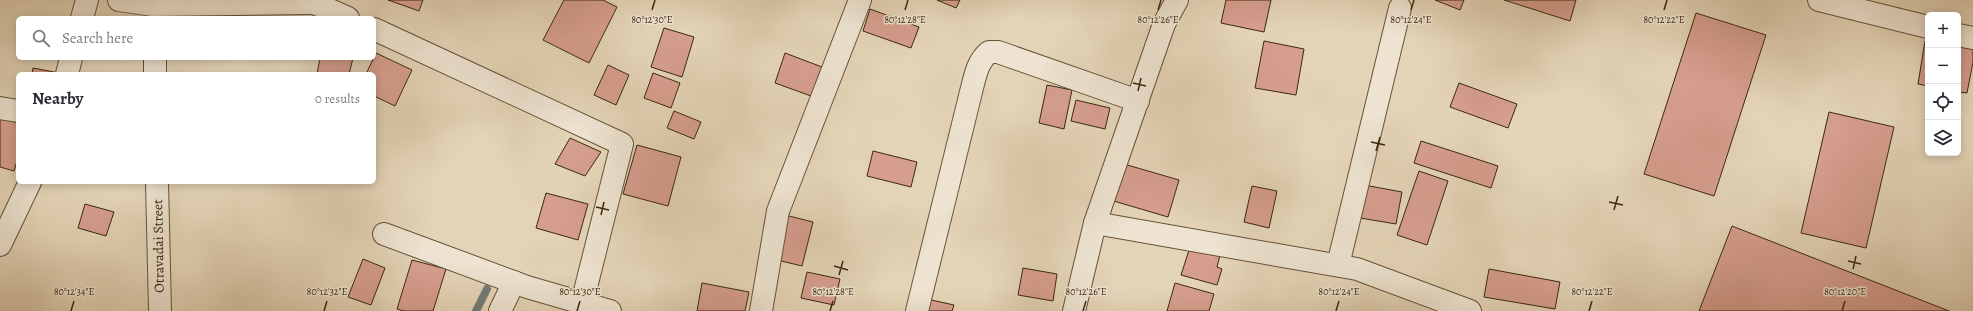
<!DOCTYPE html>
<meta charset="utf-8">
<style>
body{margin:0;font-family:Alegreya,serif;background:#f2f2f3;color:#2b2b33}
.controls{position:absolute;right:12px;top:12px;display:grid;overflow:hidden;border-radius:6px;box-shadow:0 2px 10px #0003}
.controls button{width:36px;height:36px;display:grid;place-items:center;padding:0;border:0;border-bottom:1px solid #e1e1e2;background:#fff;color:#2b2b33;font:20px sans-serif}
.list{margin:0;padding:0;list-style:none}
h2{display:flex;justify-content:space-between;align-items:center;height:52px;margin:0;padding:0 16px;font-size:17px}
h2 small{font-size:13px;font-weight:400;color:#7c7c81}
.icon{flex:none;width:22px;height:22px;fill:none;stroke:currentColor;stroke-width:2;stroke-linecap:round;stroke-linejoin:round}
.map{position:relative;flex:none;width:1973px;height:311px;overflow:hidden}
.search{position:absolute;background:#fff;box-shadow:0 2px 10px #0003;left:16px;top:16px;width:360px;height:44px;display:flex;align-items:center;gap:10px;box-sizing:border-box;padding:0 14px;border-radius:6px;color:#7c7c81;font-size:15px}
.panel{position:absolute;background:#fff;box-shadow:0 2px 10px #0003;left:16px;top:72px;width:360px;height:112px;border-radius:6px}
.map>svg:first-child{display:block}
.lines{fill:none;stroke-linecap:round;stroke-linejoin:round}
.stream{stroke:#747d75;stroke-width:8}
.building{fill:#d69e8e;stroke:#3b280e}
.minor-casing{stroke:#655338;stroke-width:24}
.minor{stroke:#ede3d0;stroke-width:22}
.ticks{fill:none;stroke:#3b280e;stroke-width:1.5}
.labels{text-anchor:middle;stroke-width:3;stroke-linejoin:round;paint-order:stroke}
.street-label{font-size:14px;fill:#3b280e;stroke:#ede3d0}
.ticks-label{font-size:10px;text-anchor:middle;fill:#3b280e;stroke:#ede3d0;stroke-width:3;stroke-linejoin:round;paint-order:stroke}
</style>
<div class="map">
<svg width="1973" height="311" viewBox="0 0 1973 311">
<rect width="100%" height="100%" fill="#e4d4b7"/>
<filter id="stains"><feTurbulence type="fractalNoise" baseFrequency=".005" numOctaves="4"/><feColorMatrix values="0 0 0 0 .2 0 0 0 0 .09 0 0 0 0 .02 0 0 0 .5 -.17"/></filter>
<radialGradient id="worn" r=".72"><stop offset=".6" stop-color="#630" stop-opacity="0"/><stop offset="1" stop-color="#630" stop-opacity=".3"/></radialGradient>
<g class="lines">
<polyline class="stream" points="476,311 487,289"/>
</g>
<g class="building">
<polygon points="388,0 423,0 419,11"/>
<polygon points="564,0 603,0 617,7 589,63 543,40"/>
<polygon points="937,0 960,0 956,8"/>
<polygon points="1226,0 1271,0 1264,32 1221,23"/>
<polygon points="1435,0 1464,0 1460,10"/>
<polygon points="1504,0 1576,0 1570,21"/>
<polygon points="870,9 919,27 911,48 863,31"/>
<polygon points="1696,13 1766,35 1714,196 1644,174"/>
<polygon points="664,28 694,37 682,77 651,67"/>
<polygon points="1264,41 1304,49 1296,95 1255,88"/>
<polygon points="1925,41 1928,41 1928,86 1918,84"/>
<polygon points="1958,47 1973,49 1973,62 1967,93 1958,92"/>
<polygon points="376,53 412,70 395,106 374,96 374,74 366,74"/>
<polygon points="785,53 822,67 811,96 775,83"/>
<polygon points="320,58 353,58 349,74 317,74"/>
<polygon points="608,65 629,75 616,105 594,95"/>
<polygon points="33,68 59,73 58,74 32,74"/>
<polygon points="653,73 680,83 671,108 644,98"/>
<polygon points="1459,83 1517,104 1508,128 1450,107"/>
<polygon points="1047,85 1072,90 1064,129 1039,123"/>
<polygon points="1076,100 1110,108 1105,129 1071,121"/>
<polygon points="674,111 701,122 694,139 667,128"/>
<polygon points="1829,112 1894,127 1866,248 1801,233"/>
<polygon points="0,117 18,123 18,158 14,171 0,167"/>
<polygon points="570,138 601,152 585,176 555,164"/>
<polygon points="1421,141 1498,166 1491,188 1414,163"/>
<polygon points="637,145 681,157 668,206 623,194"/>
<polygon points="873,151 917,162 911,187 867,176"/>
<polygon points="1117,162 1179,180 1168,217 1107,199"/>
<polygon points="1419,171 1448,181 1427,245 1397,235"/>
<polygon points="1359,184 1402,192 1396,224 1354,217"/>
<polygon points="1252,186 1277,191 1269,228 1244,222"/>
<polygon points="546,193 588,204 578,240 536,228"/>
<polygon points="85,204 114,212 106,236 78,228"/>
<polygon points="785,215 813,222 802,266 773,259"/>
<polygon points="1732,226 1949,311 1699,311"/>
<polygon points="1190,247 1220,255 1217,267 1222,269 1217,285 1181,275"/>
<polygon points="363,259 385,268 371,305 348,297"/>
<polygon points="412,260 446,269 433,311 404,311 397,309"/>
<polygon points="1023,268 1057,274 1053,301 1018,295"/>
<polygon points="1489,269 1560,282 1555,309 1484,297"/>
<polygon points="807,272 840,279 834,305 801,298"/>
<polygon points="702,283 749,292 745,311 697,311"/>
<polygon points="1175,283 1214,294 1209,311 1167,311"/>
<polygon points="927,299 954,305 952,311 924,311"/>
</g>
<g class="lines">
<defs>
<g id="minor">
<polyline points="119,0 153,5 314,3 317,0"/>
<polyline points="1819,0 1928,27"/>
<polyline points="314,3 348,18"/>
<polyline points="82,18 87,0"/>
<polyline points="374,29 622,144 582,303"/>
<polyline points="1958,35 1973,38"/>
<polyline points="155,58 155,74"/>
<polyline points="67,74 71,58"/>
<polyline points="0,108 18,111"/>
<polyline points="157,182 160,311"/>
<polyline points="1095,223 1164,24 1177,0"/>
<polyline points="384,234 527,287 610,311"/>
<polyline points="0,245 30,182"/>
<polyline points="1338,265 1400,8"/>
<polyline points="500,311 514,282"/>
<polyline points="761,311 778,211 860,0"/>
<path d="M917,311l54,-219c4,-15 6,-30 18,-40h9l140,49"/>
<polyline points="1074,311 1095,223 1357,269 1470,311"/>
</g>
</defs>
<use href="#minor" class="minor-casing"/>
<use href="#minor" class="minor"/>
</g>
<path class="ticks" d="M652,10l3,-10M905,10l3,-10M1158,10l3,-10M1411,10l3,-10M1664,10l3,-10M1133,83l13,3M1138,91l3,-13M1371,142l14,3M1376,151l4,-14M1609,202l14,3M596,207l13,3M1614,210l4,-14M601,215l3,-13M1848,261l13,3M834,266l14,4M1853,269l3,-13M839,275l4,-14M71,311l3,-10M324,311l3,-10M577,311l3,-10M830,311l3,-10M1083,311l3,-10M1336,311l3,-10M1589,311l3,-10M1842,311l3,-10"/>
<g class="labels">
<g class="street-label">
<text transform="translate(158 246) rotate(-91)" y="5">Otravadai Street</text>
</g>
</g>
<g class="ticks-label">
<text x="652" y="23">80°12'30"E</text>
<text x="905" y="23">80°12'28"E</text>
<text x="1158" y="23">80°12'26"E</text>
<text x="1411" y="23">80°12'24"E</text>
<text x="1664" y="23">80°12'22"E</text>
<text x="74" y="295">80°12'34"E</text>
<text x="327" y="295">80°12'32"E</text>
<text x="580" y="295">80°12'30"E</text>
<text x="833" y="295">80°12'28"E</text>
<text x="1086" y="295">80°12'26"E</text>
<text x="1339" y="295">80°12'24"E</text>
<text x="1592" y="295">80°12'22"E</text>
<text x="1845" y="295">80°12'20"E</text>
</g>
<rect width="100%" height="100%" filter="url(#stains)"/>
<rect width="100%" height="100%" fill="url(#worn)"/>
</svg>
<div class="controls">
<button>+</button>
<button>−</button>
<button><svg class="icon" aria-label="locate" viewBox="0 0 24 24"><circle cx="12" cy="12" r="6"/><path d="M12 2v4M12 18v4M2 12h4M18 12h4"/></svg></button>
<button><svg class="icon" aria-label="layers" viewBox="0 0 24 24"><path d="M12 4l9 5-9 5-9-5zM3 14l9 5 9-5"/></svg></button>
</div>
<div class="search"><svg class="icon" aria-label="search" viewBox="0 0 24 24"><circle cx="10" cy="10" r="6"/><path d="M15 15l6 6"/></svg>Search here</div>
<section class="panel">
<h2>Nearby<small>0 results</small></h2>
<ul class="list">
</ul>
</section>
</div>
